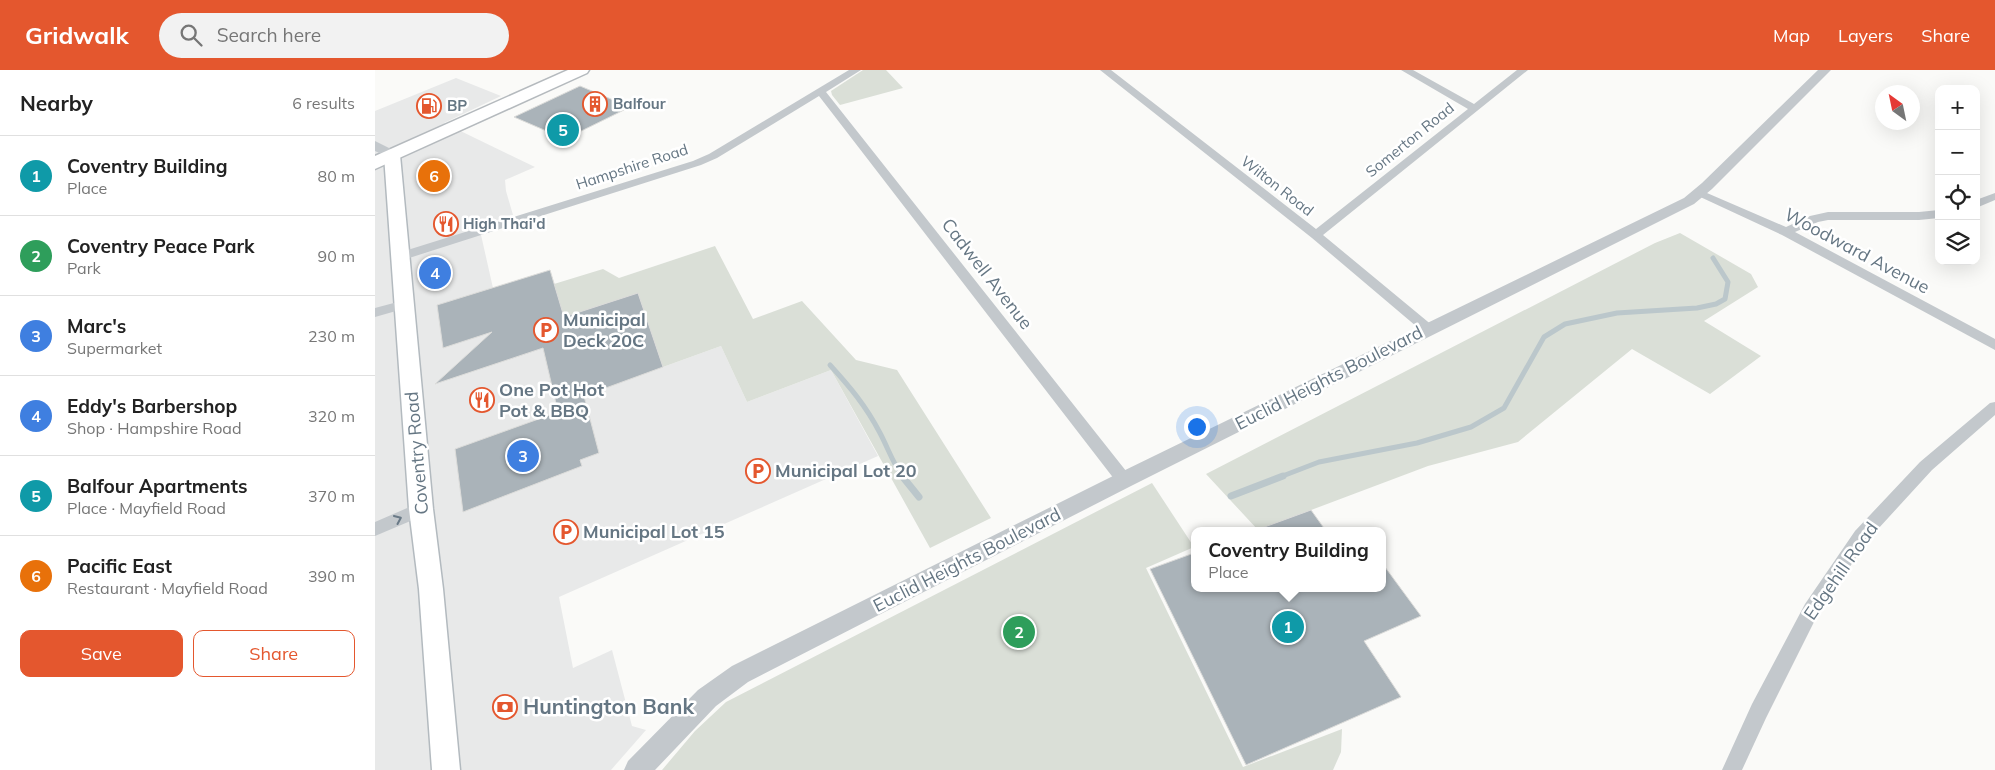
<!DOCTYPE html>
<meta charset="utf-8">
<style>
body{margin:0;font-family:Mulish,sans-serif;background:#f2f2f2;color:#222}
.controls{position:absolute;right:15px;top:15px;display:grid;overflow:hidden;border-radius:10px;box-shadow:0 5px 20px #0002}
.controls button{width:45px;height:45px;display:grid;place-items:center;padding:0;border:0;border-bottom:1px solid #e0e0e0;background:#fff;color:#222;font:25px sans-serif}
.compass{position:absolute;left:1500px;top:15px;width:45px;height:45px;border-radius:50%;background:#fff;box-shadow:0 5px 20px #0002;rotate:327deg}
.you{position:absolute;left:821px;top:356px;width:18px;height:18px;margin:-12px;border:4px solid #fff;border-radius:50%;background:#1a73e8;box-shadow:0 0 0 8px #1a73e833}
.badge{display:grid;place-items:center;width:32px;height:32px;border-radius:50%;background:#e4572e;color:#fff;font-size:16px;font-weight:700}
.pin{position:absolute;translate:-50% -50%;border:2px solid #fff;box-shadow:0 1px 5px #0006}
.popup{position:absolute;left:816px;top:457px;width:195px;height:65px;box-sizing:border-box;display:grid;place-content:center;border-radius:10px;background:#fff;filter:drop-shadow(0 1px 4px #0005);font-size:16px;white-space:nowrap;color:#767676}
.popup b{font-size:19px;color:#222}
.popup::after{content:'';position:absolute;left:50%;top:100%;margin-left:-10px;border:10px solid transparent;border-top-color:#fff}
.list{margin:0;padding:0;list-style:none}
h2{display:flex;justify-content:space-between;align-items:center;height:65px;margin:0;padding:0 20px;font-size:21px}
h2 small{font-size:16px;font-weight:400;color:#767676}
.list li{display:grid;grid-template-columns:32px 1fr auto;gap:15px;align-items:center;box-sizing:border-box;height:80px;padding:0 20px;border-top:1px solid #e0e0e0}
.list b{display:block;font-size:19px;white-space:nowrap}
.list p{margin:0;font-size:16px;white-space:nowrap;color:#767676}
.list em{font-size:16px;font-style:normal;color:#767676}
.actions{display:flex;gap:10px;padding:15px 20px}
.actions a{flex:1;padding:11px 0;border:1px solid #e4572e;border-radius:10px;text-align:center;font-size:18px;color:#e4572e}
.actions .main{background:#e4572e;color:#fff}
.icon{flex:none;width:28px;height:28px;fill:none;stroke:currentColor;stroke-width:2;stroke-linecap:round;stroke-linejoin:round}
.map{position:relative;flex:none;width:1620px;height:700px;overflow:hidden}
header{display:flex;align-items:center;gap:30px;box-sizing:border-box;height:70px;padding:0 25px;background:#e4572e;color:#fff}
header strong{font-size:24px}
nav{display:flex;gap:28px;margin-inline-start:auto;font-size:18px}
.search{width:350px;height:45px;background:#f2f2f2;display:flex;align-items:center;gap:12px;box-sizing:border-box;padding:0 18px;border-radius:28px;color:#767676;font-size:19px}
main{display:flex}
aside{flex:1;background:#fff}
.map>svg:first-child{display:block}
.built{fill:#e8e9e9}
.green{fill:#dadfd7}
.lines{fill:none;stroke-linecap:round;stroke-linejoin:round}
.stream-far1{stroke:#bbc7cb;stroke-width:5}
.stream{stroke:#bbc7cb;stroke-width:7}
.building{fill:#aab3b9;stroke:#dcdcda}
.secondary-casing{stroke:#b3babf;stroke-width:3}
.primary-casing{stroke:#b5babe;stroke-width:3}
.minor{fill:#c3c8cc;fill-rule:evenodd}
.tertiary{fill:#c3c8cc;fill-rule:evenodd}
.secondary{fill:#fff;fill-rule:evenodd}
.primary{fill:#fff;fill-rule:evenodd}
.oneway{stroke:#6a7a87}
.labels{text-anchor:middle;stroke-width:5;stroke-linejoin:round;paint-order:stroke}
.far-poi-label{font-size:15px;font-weight:bold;fill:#657683;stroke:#fff;text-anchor:start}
.far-street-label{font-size:15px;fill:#657683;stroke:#fff}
.street-label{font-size:18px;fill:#657683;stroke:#fff}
.poi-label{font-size:18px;font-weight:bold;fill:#657683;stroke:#fff;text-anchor:start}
.near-poi-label{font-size:21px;font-weight:bold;fill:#657683;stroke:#fff;text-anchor:start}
</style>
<header>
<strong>Gridwalk</strong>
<div class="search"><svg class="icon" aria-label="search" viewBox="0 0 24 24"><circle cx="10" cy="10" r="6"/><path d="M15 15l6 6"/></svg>Search here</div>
<nav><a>Map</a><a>Layers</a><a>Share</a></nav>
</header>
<main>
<aside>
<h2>Nearby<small>6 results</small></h2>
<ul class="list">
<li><span class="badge" style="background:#0f9aa8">1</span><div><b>Coventry Building</b><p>Place</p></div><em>80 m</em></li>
<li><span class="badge" style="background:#2e9e5b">2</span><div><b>Coventry Peace Park</b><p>Park</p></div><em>90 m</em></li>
<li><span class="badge" style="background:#3f7fe0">3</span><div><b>Marc's</b><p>Supermarket</p></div><em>230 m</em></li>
<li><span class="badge" style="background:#3f7fe0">4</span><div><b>Eddy's Barbershop</b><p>Shop · Hampshire Road</p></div><em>320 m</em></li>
<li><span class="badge" style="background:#0f9aa8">5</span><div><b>Balfour Apartments</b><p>Place · Mayfield Road</p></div><em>370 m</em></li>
<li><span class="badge" style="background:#e8710a">6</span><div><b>Pacific East</b><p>Restaurant · Mayfield Road</p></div><em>390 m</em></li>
</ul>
<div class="actions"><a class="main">Save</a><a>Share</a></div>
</aside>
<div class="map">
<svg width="1620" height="700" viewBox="0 0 1620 700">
<rect width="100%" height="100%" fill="#fafaf8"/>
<polygon class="built" points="81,8 126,26 69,53 160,97 130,110 131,121 138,145 104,156 118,218 175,200 190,247 263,223 288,297 346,276 372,332 456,300 503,386 184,527 198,598 237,580 257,656 271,660 236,700 0,700 0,41"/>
<g class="green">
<polygon points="488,0 511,0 528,18 465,35 457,25 456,21"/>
<polygon points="1305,163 1376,204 1383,217 1329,251 1386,286 1335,324 1257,279 1143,372 1053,396 883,460 831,404 1280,173"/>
<polygon points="340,176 378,249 427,231 481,290 522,300 616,448 555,478 456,300 372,332 346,276 288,297 263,223 189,247 179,214 228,199 244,208"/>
<polygon points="777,413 819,477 771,498 868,697 967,659 966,682 958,700 287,700 320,661 351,632"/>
</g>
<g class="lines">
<g class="stream-far1">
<path d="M455,295c20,22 36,41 50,68 8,15 13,31 23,44"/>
<polyline points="905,407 944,392 1042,373 1096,357 1129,338 1169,267 1190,254 1242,243 1322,238 1341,234 1350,229 1353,212 1338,188"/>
</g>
<g class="stream">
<polyline points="527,406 544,427"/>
<polyline points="856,426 908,406"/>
</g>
</g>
<g class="building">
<polygon points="205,16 255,37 190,69 139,47"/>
<polygon points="175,200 189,247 263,223 288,297 209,326 224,383 205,390 207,396 88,442 80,379 183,342 168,278 60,314 117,262 68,278 62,235"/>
<polygon points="936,440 951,461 884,461 884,459"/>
<polygon points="819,483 819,518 1007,518 1007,493 1046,546 989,571 1026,627 871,695 775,499"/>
</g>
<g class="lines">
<defs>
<polygon id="secondary" points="17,80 22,82 25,85 58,439 68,519 85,700 57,700 44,519 34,439 9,85 12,82"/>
<polygon id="primary" points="193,0 214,0 212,3 0,99 0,86"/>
</defs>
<use href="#secondary" class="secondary-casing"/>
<use href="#primary" class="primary-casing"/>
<g class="minor">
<polygon points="474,0 486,0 451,22 755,406 757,410 755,414 749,416 743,414 444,26 342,88 326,95 31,189 27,190 21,186 23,183 318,91 334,84"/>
<polygon points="725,0 736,0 941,159 1093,39 1026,0 1038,0 1099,34 1142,0 1153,0 948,165 1058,256 1060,259 1058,262 1048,262 937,168"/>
<polygon points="1325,120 1411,157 1435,146 1453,142 1544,142 1564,140 1564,148 1544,150 1453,150 1443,152 1420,162 1620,269 1620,280 1407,165 1321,125 1319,123"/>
<polygon points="1620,123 1620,130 1601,138 1601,130"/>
<polygon points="30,230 37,234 35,237 0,247 0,238"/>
<polygon points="1620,332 1620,345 1557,400 1492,471 1442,546 1391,648 1367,700 1347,700 1377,634 1430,534 1480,461 1545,392 1615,333"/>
<polygon points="46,432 52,434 54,439 52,444 0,466 0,452"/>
</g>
<g class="tertiary">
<polygon points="1443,0 1456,0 1337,119 1319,134 756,416 373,612 341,636 280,700 249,700 253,691 323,620 357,596 742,404 1309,128 1327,113"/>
<polygon points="0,71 22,82 24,85 17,89 0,81"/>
</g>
<use href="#secondary" class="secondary"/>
<use href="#primary" class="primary"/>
</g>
<defs><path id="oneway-chevron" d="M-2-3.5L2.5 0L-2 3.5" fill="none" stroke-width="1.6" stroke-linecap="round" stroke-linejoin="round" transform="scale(1.25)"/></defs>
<use class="oneway" href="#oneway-chevron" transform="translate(23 449) rotate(-24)"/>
<defs>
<symbol id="building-ring" viewBox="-11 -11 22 22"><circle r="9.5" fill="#fff" stroke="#e4572e" stroke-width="1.5"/><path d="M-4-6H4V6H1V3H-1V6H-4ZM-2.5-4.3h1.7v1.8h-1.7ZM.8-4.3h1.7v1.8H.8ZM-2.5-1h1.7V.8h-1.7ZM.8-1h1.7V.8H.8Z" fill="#e4572e"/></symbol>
<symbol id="fuel-ring" viewBox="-11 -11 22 22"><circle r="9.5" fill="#fff" stroke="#e4572e" stroke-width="1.5"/><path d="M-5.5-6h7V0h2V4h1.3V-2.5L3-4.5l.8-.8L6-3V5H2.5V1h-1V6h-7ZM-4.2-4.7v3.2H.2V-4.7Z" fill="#e4572e"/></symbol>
<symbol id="restaurant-ring" viewBox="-11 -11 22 22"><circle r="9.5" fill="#fff" stroke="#e4572e" stroke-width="1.5"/><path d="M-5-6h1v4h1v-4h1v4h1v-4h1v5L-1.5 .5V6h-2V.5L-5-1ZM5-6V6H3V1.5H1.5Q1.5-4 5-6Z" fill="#e4572e"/></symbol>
<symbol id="parking-ring" viewBox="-11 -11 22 22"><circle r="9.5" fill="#fff" stroke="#e4572e" stroke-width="1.5"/><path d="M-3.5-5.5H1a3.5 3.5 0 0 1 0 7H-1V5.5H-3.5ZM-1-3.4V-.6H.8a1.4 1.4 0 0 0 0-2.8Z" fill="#e4572e"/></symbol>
<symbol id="bank-ring" viewBox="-11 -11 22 22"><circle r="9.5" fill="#fff" stroke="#e4572e" stroke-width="1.5"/><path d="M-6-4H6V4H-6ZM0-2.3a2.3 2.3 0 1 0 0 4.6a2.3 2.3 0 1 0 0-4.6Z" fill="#e4572e"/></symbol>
</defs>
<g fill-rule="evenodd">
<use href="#building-ring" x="206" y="20" width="28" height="28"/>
<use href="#fuel-ring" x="40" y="22" width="28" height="28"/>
<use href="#restaurant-ring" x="57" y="140" width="28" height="28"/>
<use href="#parking-ring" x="157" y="246" width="28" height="28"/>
<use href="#restaurant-ring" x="93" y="316" width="28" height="28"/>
<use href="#parking-ring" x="369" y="387" width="28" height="28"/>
<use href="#parking-ring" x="177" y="448" width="28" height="28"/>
<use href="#bank-ring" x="116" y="623" width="28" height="28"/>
</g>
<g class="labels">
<g class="far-poi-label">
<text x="238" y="39">Balfour</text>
<text x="72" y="41">BP</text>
<text x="88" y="159">High Thai'd</text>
</g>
<g class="far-street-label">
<text transform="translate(1035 70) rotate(-39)" y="5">Somerton Road</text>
<text transform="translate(257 97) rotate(-18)" y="5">Hampshire Road</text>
<text transform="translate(902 116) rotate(38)" y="5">Wilton Road</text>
</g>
<g class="street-label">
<text transform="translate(1482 181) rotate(28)" y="6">Woodward Avenue</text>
<text transform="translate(612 204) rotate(52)" y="6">Cadwell Avenue</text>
<text transform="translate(954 308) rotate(-27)" y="6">Euclid Heights Boulevard</text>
<text transform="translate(42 383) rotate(-95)" y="6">Coventry Road</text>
<text transform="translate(592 490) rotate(-27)" y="6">Euclid Heights Boulevard</text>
<text transform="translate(1466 501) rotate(-55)" y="6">Edgehill Road</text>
</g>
<g class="poi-label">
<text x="188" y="256">Municipal<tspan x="188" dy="21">Deck 20C</tspan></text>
<text x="124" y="326">One Pot Hot<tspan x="124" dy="21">Pot &amp; BBQ</tspan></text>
<text x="400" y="407">Municipal Lot 20</text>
<text x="208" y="468">Municipal Lot 15</text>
</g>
<g class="near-poi-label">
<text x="148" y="644">Huntington Bank</text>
</g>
</g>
</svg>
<div class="controls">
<button>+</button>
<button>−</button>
<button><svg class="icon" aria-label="locate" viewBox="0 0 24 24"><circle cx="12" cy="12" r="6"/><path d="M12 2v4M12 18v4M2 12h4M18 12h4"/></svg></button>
<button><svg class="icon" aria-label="layers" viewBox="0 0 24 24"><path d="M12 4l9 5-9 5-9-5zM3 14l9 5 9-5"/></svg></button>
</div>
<svg class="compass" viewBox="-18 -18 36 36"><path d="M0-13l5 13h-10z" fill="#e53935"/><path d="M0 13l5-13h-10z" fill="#767676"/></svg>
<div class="you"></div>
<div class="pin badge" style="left:913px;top:557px;background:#0f9aa8">1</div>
<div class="popup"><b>Coventry Building</b>Place</div>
<div class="pin badge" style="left:644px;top:562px;background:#2e9e5b">2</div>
<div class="pin badge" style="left:148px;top:386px;background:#3f7fe0">3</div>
<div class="pin badge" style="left:60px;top:203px;background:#3f7fe0">4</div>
<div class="pin badge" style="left:188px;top:60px;background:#0f9aa8">5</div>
<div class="pin badge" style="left:59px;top:106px;background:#e8710a">6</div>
</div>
</main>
